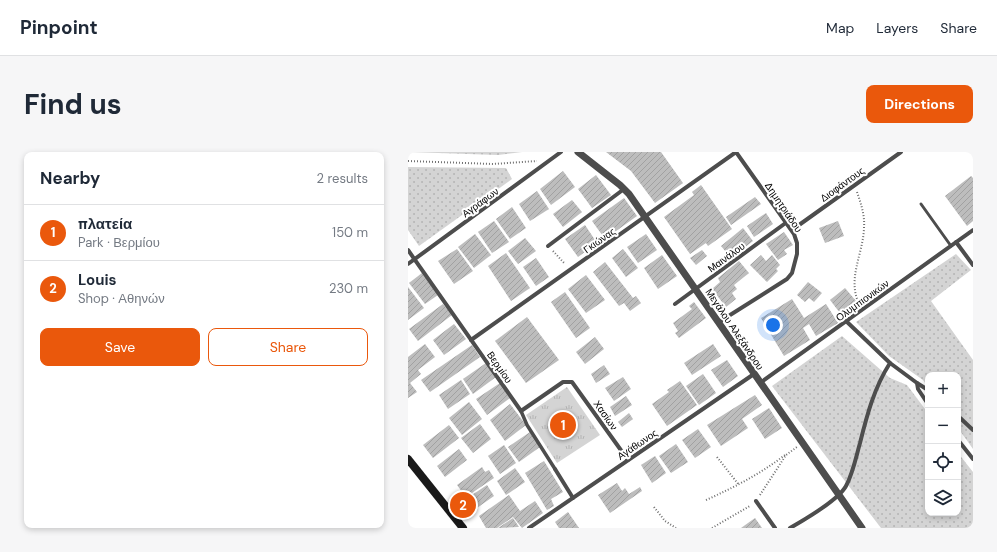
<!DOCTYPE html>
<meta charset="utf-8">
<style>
body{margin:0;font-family:"DM Sans",sans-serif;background:#f6f6f7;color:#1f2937}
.controls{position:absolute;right:12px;bottom:12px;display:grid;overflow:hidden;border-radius:8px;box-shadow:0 2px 6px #0003}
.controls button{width:36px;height:36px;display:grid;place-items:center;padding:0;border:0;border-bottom:1px solid #e0e1e3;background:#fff;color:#1f2937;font:20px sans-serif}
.you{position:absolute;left:365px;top:173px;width:14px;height:14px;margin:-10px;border:3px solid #fff;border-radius:50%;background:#1a73e8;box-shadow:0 0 0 6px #1a73e833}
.badge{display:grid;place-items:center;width:26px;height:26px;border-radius:50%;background:#ea580c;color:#fff;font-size:13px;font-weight:700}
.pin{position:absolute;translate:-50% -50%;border:2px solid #fff;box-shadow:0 1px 4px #0006}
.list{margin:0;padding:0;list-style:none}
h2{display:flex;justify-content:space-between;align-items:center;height:52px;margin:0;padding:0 16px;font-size:17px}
h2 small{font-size:13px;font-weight:400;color:#747a83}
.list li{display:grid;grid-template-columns:26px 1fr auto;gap:12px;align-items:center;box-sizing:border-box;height:56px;padding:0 16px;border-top:1px solid #e0e1e3}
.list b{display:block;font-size:15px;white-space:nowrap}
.list p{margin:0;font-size:13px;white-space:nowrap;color:#747a83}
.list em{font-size:13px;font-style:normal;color:#747a83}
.actions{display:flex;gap:8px;padding:12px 16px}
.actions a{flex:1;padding:9px 0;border:1px solid #ea580c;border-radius:8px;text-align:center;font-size:14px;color:#ea580c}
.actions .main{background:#ea580c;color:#fff}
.icon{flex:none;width:22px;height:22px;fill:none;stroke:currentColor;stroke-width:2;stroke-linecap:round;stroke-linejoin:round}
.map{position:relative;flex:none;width:565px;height:376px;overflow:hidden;border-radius:8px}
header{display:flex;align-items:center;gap:24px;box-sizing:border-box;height:56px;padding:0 20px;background:#fff;border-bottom:1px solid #e0e1e3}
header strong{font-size:19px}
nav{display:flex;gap:22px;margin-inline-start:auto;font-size:14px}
.intro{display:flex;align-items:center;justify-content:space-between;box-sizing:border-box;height:96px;padding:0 24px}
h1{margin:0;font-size:28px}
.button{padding:10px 18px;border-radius:8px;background:#ea580c;color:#fff;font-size:14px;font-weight:700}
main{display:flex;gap:24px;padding:0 24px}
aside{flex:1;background:#fff;border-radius:8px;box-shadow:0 2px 6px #0003}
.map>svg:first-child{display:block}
.grass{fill:url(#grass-dots)}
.park{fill:url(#park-tufts)}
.building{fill:url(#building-hatch)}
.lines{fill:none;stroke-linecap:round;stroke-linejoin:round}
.path{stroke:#6f6f6f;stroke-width:2;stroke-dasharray:1 2;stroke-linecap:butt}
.service{stroke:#4d4d4d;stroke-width:3}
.pedestrian{stroke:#4d4d4d;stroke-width:3.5}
.minor{stroke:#4d4d4d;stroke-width:4}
.tertiary{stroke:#4d4d4d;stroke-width:7}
.secondary{stroke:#1a1a1a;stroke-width:8}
.labels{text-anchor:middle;stroke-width:4;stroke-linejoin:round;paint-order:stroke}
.street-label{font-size:10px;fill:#000;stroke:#fff}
</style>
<header>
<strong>Pinpoint</strong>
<nav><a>Map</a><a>Layers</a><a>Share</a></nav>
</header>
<div class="intro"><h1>Find us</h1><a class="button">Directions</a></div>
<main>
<aside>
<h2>Nearby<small>2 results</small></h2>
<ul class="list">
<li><span class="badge">1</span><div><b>πλατεία</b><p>Park · Βερμίου</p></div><em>150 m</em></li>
<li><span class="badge">2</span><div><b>Louis</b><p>Shop · Αθηνών</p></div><em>230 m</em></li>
</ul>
<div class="actions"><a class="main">Save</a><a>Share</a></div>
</aside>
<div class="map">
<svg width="565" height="376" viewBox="0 0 565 376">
<defs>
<pattern id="grass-dots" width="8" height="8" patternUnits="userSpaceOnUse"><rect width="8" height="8" fill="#d4d4d4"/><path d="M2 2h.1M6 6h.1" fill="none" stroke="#b4b4b4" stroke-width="1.8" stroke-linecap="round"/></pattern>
<pattern id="park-tufts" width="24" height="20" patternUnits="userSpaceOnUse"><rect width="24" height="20" fill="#d4d4d4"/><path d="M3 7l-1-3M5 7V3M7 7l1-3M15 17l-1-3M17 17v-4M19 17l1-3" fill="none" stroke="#b4b4b4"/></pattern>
<pattern id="building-hatch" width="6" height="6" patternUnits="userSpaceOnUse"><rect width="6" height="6" fill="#bdbdbd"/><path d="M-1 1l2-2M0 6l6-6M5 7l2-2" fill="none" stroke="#a1a1a1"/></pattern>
</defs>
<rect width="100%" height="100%" fill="#fff"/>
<g class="grass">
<polygon points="0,0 114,0 90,3"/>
<polygon points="0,15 98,16 104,27 11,94 0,78"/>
<polygon points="548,102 563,118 523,149 565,208 565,297 550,276 550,223 520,223 520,235 515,228 481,204 448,170"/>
<polygon points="434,184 482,226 499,233 520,261 520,361 550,361 550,301 565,320 565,376 473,376 364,234"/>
</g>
<polygon class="park" points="159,235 192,283 149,311 118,263"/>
<g class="building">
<polygon points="198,0 253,0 275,31 247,51 223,19"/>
<polygon points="155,19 167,35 143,53 132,37"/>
<polygon points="188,23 203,43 184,56 170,37"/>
<polygon points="563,24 565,26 565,69 559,74 537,44"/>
<polygon points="293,33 324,77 300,94 298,91 282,102 256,65 286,43 284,40"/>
<polygon points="129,39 141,57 122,69 111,52"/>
<polygon points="347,45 353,52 323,73 318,65"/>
<polygon points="216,46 229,64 197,87 184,69"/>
<polygon points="164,48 174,60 155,75 145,62"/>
<polygon points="104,55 118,76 102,87 88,67"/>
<polygon points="358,61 365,72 346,85 339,74"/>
<polygon points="86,69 101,90 84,101 70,80"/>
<polygon points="430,69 436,84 417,91 411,76"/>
<polygon points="177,73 189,91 170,105 157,87"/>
<polygon points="335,76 345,89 323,106 313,94"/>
<polygon points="376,80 385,93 376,98 379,102 370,108 358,92"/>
<polygon points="67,82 83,103 66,116 50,95"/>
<polygon points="238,82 249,98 230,111 219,95"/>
<polygon points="117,86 128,99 110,112 100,99"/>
<polygon points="49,97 65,119 46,132 30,109"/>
<polygon points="215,97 230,116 218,125 204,106"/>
<polygon points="294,98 299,104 288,113 282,106"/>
<polygon points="98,101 122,136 103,149 80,114"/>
<polygon points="254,103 269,124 250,137 236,116"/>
<polygon points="353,103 358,109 364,103 372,113 368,117 370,119 359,130 342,113"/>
<polygon points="128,106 141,125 128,134 115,115"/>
<polygon points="331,109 341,121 326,133 329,137 324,141 328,147 318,155 304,137 312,130 310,126"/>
<polygon points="197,110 225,146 228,144 233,151 222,159 216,151 211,154 185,120"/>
<polygon points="14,121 30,143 17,152 1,131"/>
<polygon points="178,123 197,148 178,161 160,137"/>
<polygon points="400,130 414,141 406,150 401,146 397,150 389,143"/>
<polygon points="0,135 16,156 0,168"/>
<polygon points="437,136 448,149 432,161 422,148"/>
<polygon points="157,140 182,176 168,186 143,150"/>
<polygon points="384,147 396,166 418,152 430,171 408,184 401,172 395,176 402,188 376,204 353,166"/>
<polygon points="286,150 298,166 271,186 267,181 270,179 265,171 284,157 281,154"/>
<polygon points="35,152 44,163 10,189 1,177"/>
<polygon points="119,165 151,208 118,231 87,189"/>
<polygon points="46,172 58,187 36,203 25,188"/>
<polygon points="187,185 196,197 177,212 168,200"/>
<polygon points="17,192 27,205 10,218 13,222 2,231 9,240 0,246 0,205"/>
<polygon points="305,192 313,204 284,223 276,211"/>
<polygon points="64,193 72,205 22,240 13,228"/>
<polygon points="319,208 330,224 315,235 303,218"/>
<polygon points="78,211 88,225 65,242 55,227"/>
<polygon points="196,213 202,222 188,231 183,222"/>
<polygon points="295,222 308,241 291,253 278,234"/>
<polygon points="215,225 223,237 206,249 197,236"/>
<polygon points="53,228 62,242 40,257 31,243"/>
<polygon points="272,229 289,253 259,274 244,252 261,240 259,238"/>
<polygon points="92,231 102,246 79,263 68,247"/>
<polygon points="347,243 354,253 334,267 340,276 313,294 299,273"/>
<polygon points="218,244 224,253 207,264 202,255"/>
<polygon points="61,250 74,267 54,283 41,266"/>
<polygon points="102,252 118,273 97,289 82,268"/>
<polygon points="361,256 374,276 357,287 344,267"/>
<polygon points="221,261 225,267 214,275 210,270"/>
<polygon points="72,272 83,287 65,301 53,286"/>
<polygon points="41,273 51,286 25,306 15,293"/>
<polygon points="290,277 303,295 287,306 274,288"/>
<polygon points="122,280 132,295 111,310 100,295"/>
<polygon points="268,292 280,310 263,321 251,304"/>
<polygon points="96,293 108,311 92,322 80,304"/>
<polygon points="51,297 59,308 37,325 29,314"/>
<polygon points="247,304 258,321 244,331 233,313"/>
<polygon points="136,309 155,340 143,347 146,354 139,358 117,321"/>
<polygon points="74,315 77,320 81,318 86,326 58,345 49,333"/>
<polygon points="107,316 117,330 98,343 89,329"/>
<polygon points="209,331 214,339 217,336 221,342 232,335 234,339 202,361 190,343"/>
<polygon points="79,333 86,344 66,358 58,347"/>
<polygon points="101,343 112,359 127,349 135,361 114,376 105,365 89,376 78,376 71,364"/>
<polygon points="160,360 171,376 151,376 147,370"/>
<polygon points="105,366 111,375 90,376"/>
<polygon points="347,366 354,376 333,376"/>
</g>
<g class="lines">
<g class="path">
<polyline points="0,9 85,12 129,9"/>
<path d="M449,40c4,12 8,23 7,36 -1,27 -17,50 -5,76"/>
<polyline points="145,99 157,112"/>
<polyline points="309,305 331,333"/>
<polyline points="352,343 378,303 389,295"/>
<path d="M298,348c29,-13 54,-26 79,-45"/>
<polyline points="246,355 257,369 268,376"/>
<polyline points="304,376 342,354"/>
</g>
<polyline class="service" points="513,52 543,94"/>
<polyline class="pedestrian" points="113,259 119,273 147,317"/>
<g class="minor">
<polyline points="384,78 493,0"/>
<polyline points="548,90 565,113"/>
<polyline points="140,94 216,37"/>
<polyline points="0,98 113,259 155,230 164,230 220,308"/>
<polyline points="0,112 153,0"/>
<polyline points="267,152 379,70"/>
<polyline points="63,188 328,0 386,82 389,91 389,102 384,121 379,127 311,170"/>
<polyline points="482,211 509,231 510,237 520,252"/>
<polyline points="352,231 565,78"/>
<polyline points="509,231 520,238"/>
<polyline points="550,264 565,278"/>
<polyline points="550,288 565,307"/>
<polyline points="147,317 165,346"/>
<polyline points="348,349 367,376"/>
<polyline points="121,376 346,222"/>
<path d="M382,376c14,-8 49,-29 56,-42 7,-13 10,-29 14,-43 7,-28 14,-55 30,-80l-44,-42"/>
</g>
<polyline class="tertiary" points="170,0 212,33 221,42 454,376"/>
<polyline class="secondary" points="0,307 55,376"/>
</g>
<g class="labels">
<g class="street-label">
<text transform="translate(434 32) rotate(-36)" y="4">Διοφάντους</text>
<text transform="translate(72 50) rotate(-36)" y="4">Αγράφων</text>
<text transform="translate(376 55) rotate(56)" y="4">Δημητριάδου</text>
<text transform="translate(191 88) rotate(-35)" y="4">Γκιώνας</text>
<text transform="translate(318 105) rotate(-36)" y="4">Μαινάλου</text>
<text transform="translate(454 148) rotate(-36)" y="4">Ολυμπιονικών</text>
<text transform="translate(327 177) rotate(56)" y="4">Μεγάλου Αλεξάνδρου</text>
<text transform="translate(92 215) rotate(55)" y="4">Βερμίου</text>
<text transform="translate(198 263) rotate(55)" y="4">Χασίων</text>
<text transform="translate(229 292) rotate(-34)" y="4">Αγάθωνος</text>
</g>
</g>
</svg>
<div class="controls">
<button>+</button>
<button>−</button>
<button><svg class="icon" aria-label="locate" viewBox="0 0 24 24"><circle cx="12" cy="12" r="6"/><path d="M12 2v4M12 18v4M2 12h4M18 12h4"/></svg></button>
<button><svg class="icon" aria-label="layers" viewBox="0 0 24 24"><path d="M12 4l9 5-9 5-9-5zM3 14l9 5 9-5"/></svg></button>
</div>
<div class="you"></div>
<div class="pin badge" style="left:155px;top:273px">1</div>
<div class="pin badge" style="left:55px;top:353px">2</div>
</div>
</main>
